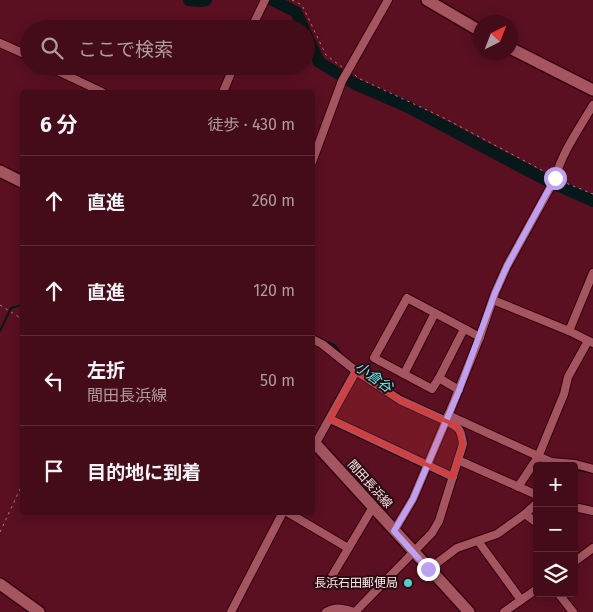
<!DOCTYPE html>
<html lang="ja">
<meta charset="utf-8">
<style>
body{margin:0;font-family:"Fira Sans","Noto Sans JP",sans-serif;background:#4e1a26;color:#f1f3f6}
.controls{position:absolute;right:15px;bottom:15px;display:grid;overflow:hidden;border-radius:5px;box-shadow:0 2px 12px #0003}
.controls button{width:45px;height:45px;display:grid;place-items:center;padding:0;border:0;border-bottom:1px solid #5c2c38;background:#440c19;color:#f1f3f6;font:25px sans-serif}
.compass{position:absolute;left:473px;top:15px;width:45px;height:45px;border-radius:50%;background:#440c19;box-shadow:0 2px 12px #0003;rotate:42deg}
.stop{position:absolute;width:15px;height:15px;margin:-11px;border:4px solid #bca0f2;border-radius:50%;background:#fff}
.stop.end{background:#bca0f2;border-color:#fff;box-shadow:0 1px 5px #0008}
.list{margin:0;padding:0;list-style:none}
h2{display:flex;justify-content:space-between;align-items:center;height:65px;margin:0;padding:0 20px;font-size:21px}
h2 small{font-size:16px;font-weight:400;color:#af9ba2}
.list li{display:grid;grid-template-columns:32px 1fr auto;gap:15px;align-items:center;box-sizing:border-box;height:90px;padding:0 20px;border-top:1px solid #5c2c38}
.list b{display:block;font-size:19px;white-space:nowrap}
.list p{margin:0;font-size:16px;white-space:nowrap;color:#af9ba2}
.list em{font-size:16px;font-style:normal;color:#af9ba2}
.icon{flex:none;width:28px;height:28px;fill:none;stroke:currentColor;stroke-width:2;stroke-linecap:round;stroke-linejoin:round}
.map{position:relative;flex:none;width:593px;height:612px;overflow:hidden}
.search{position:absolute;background:#440c19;box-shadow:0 2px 12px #0003;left:20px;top:20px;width:295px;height:55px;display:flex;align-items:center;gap:12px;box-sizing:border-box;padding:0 18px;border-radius:28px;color:#af9ba2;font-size:19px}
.panel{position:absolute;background:#440c19;box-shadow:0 2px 12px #0003;left:20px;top:90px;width:295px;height:425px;border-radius:5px}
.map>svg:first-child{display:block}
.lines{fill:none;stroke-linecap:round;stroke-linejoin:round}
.stream{stroke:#061817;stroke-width:2}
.river{stroke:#061817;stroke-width:12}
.street-casing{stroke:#35000d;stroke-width:10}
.secondary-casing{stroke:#35000d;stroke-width:14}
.path{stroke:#aa7b84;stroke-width:1;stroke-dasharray:2.5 4;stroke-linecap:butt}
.street{stroke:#a45560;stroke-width:8}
.secondary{stroke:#a45560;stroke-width:11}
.route{stroke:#bca0f2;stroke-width:6}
.marked{fill:#da3b3b;fill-opacity:0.2;stroke:#da3b3b;stroke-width:4;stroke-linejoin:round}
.poi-dot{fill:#53cdca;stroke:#2c0c12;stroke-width:2}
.labels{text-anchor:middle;stroke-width:4;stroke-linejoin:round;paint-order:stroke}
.street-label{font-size:12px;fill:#fbe8e9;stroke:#2c0c12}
.poi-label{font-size:12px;fill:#fbe8e9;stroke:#2c0c12;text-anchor:end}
.water-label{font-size:14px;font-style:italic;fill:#5debe7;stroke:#2c0c12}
</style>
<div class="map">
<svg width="593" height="612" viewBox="0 0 593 612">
<rect width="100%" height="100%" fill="#5a1021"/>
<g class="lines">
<g class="stream">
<polyline points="0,331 11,308 22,305"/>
<polyline points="312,335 334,345 345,358"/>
<polyline points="400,396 439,414"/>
<polyline points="483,435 517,450"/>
<polyline points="539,462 551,466"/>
<polyline points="574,469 593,473"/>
</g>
<g class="river">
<polyline points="189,0 201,1 206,0"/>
<polyline points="272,0 296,12 304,29"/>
<polyline points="306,34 319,62 355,84 408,107 548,181 593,201"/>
</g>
<defs>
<g id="street">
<polyline points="251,29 265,0"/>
<polyline points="0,43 29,56"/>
<polyline points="47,66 102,92"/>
<polyline points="223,92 234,66"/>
<polyline points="312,162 342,81 388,0"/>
<polyline points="493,300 569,331 593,343"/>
<polyline points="464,329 439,378 432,389 374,358 407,298 480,337"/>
<polyline points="569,331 593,273"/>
<polyline points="312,339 322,344 356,371 400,400 446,421 413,499 394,531"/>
<polyline points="404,374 435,313"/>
<polyline points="439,378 459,390"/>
<polyline points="448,415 551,462 575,464 593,469"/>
<polyline points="330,419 453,477"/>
<polyline points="312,450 356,371"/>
<polyline points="458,460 537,495"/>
<polyline points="518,487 538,457 564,394 568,377 588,341"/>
<polyline points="574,507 593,511"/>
<polyline points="287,512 348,548"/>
<polyline points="525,514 537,523"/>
<polyline points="478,541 521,600"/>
<polyline points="574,562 593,548"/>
<polyline points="429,569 457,548 497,534 525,514 537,503"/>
<polyline points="326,586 373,507"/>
<polyline points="558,593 573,612"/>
<polyline points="231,612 283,512"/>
<path d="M326,612c11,-6 17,-3 29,0l77,-79 7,-12 24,-77c-2,-15 -4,-17 -17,-23l34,-84 15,-44 12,-27 48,-87c7,-27 24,-50 38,-74"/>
<polyline points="504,612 537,589"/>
</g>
<g id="secondary">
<polyline points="427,0 480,31"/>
<polyline points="510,48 593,90"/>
<polyline points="0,171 22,182"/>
<polyline points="312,440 469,612"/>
<polyline points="0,584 39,612"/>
</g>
</defs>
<use href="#street" class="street-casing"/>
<use href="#secondary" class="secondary-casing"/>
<g class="path">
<polyline points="292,0 302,5 326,55 342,67"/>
<polyline points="355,75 358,78 444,118 549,174"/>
<polyline points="561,181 593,194"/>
<polyline points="0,305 22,319"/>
<polyline points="0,532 22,485"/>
</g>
<use href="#street" class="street"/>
<use href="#secondary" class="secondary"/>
</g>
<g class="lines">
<polyline class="route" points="428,569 394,531 413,499 460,388 495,293 507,266 555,178"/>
</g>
<path class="marked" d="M356,371l44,29 57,26 6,18 -10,33 -123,-58z"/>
<circle class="poi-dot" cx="408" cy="583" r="5"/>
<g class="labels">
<g class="street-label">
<text transform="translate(370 484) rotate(48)" y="4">間田長浜線</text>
</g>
<g class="poi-label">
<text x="398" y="587">長浜石田郵便局</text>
</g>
<g class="water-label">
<text transform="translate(374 377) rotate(35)" y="5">小倉谷</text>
</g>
</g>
</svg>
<div class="controls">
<button>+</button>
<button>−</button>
<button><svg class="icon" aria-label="layers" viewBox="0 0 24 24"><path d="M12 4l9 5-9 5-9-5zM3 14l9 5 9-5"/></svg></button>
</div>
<svg class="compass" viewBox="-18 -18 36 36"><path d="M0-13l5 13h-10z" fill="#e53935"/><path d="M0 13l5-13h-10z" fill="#af9ba2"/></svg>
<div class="stop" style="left:555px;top:178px"></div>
<div class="stop end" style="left:428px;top:569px"></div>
<div class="search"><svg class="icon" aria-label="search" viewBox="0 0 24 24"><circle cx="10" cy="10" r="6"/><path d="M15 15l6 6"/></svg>ここで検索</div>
<section class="panel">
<h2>6 分<small>徒歩 · 430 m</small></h2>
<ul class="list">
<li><svg class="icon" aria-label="ahead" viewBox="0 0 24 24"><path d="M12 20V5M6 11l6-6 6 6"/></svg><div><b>直進</b></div><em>260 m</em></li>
<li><svg class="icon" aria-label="ahead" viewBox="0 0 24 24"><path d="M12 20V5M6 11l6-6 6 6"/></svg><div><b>直進</b></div><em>120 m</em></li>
<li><svg class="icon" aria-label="left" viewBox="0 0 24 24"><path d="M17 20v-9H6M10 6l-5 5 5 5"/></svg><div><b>左折</b><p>間田長浜線</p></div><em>50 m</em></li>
<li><svg class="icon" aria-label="arrive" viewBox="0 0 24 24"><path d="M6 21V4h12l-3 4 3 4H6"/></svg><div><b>目的地に到着</b></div></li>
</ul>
</section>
</div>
